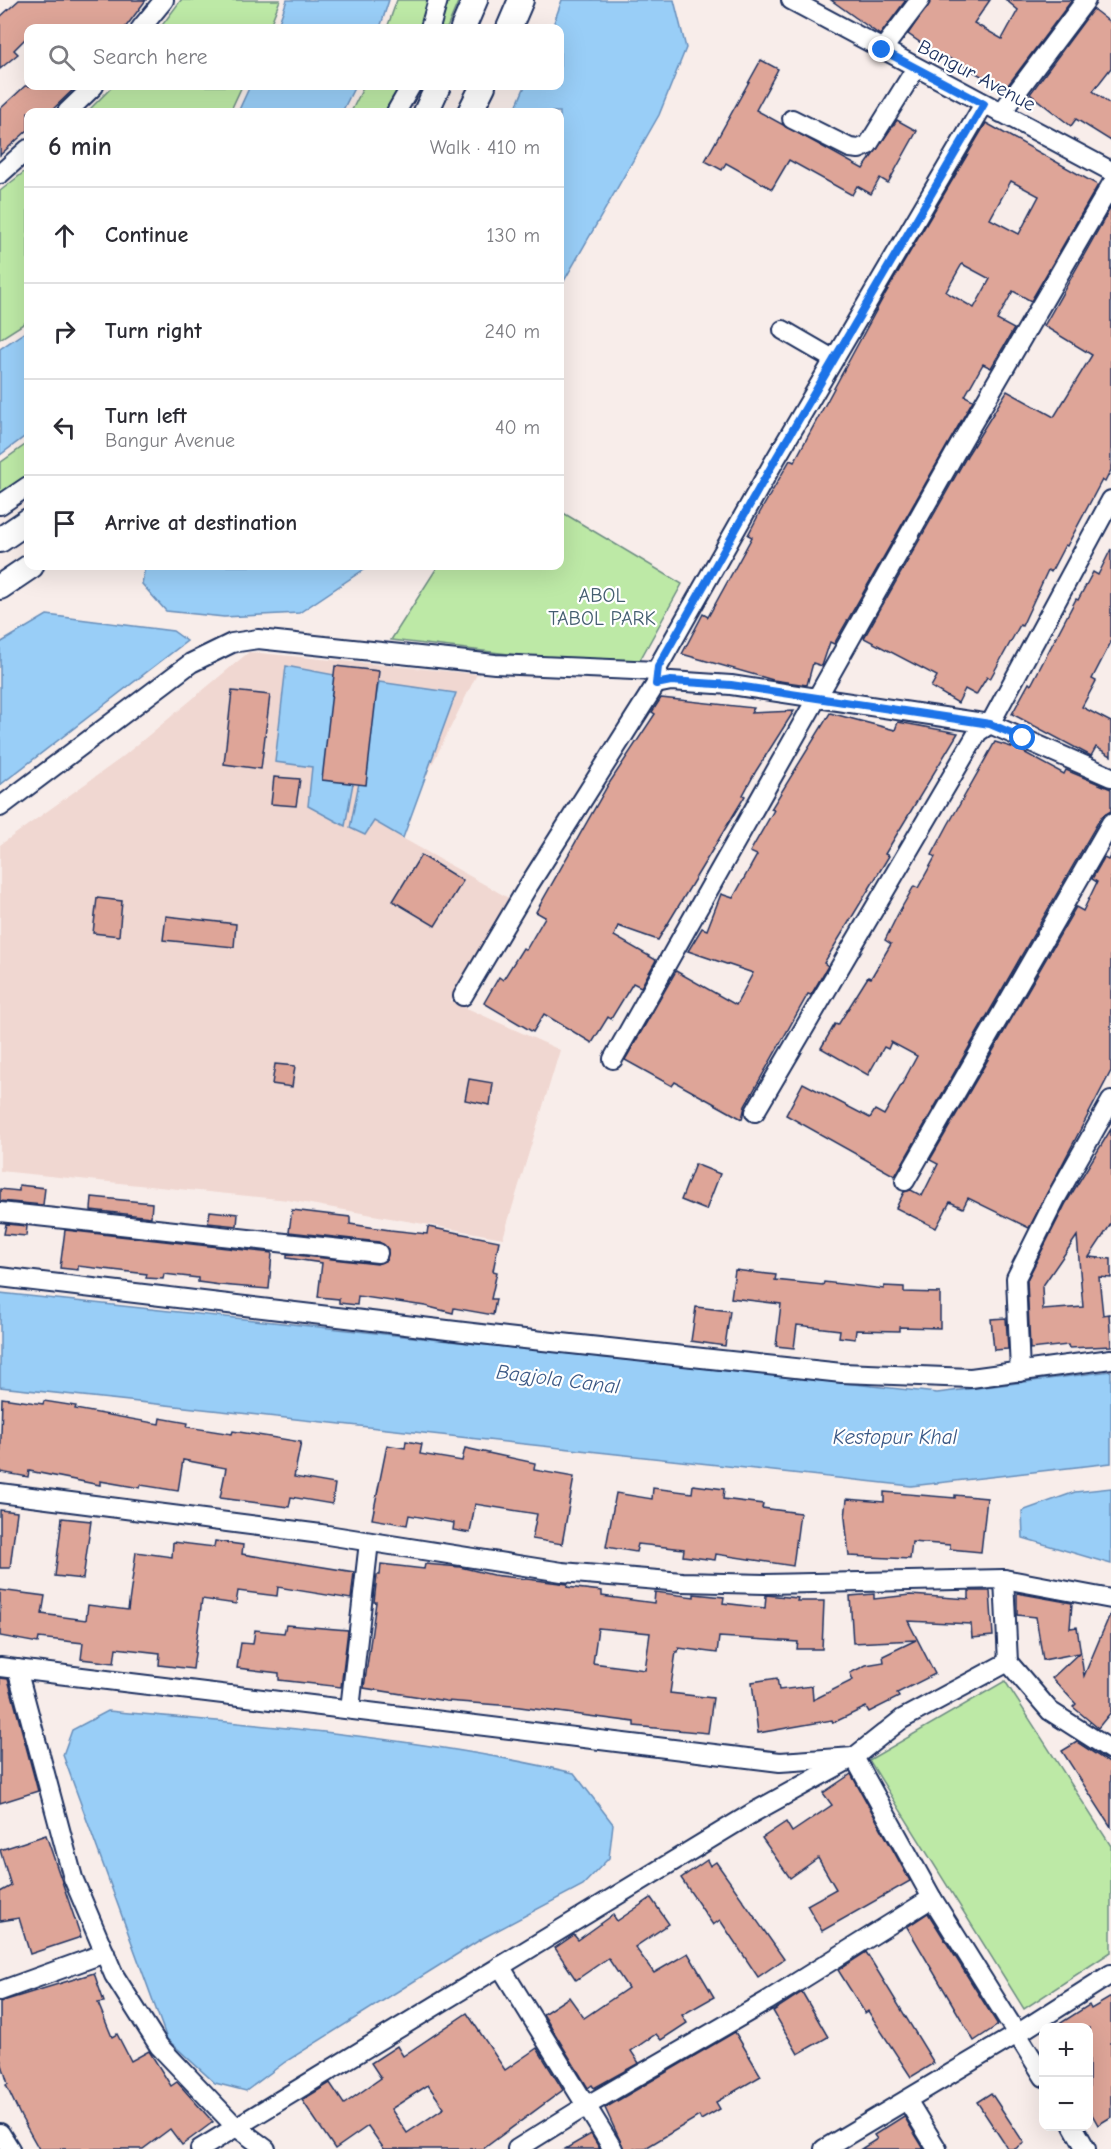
<!DOCTYPE html>
<meta charset="utf-8">
<style>
body{margin:0;font-family:"Comic Neue",sans-serif;background:#f2f2f3;color:#2b2b33}
.controls{position:absolute;right:18px;bottom:18px;display:grid;overflow:hidden;border-radius:12px;box-shadow:0 6px 24px #0002}
.controls button{width:54px;height:54px;display:grid;place-items:center;padding:0;border:0;border-bottom:2px solid #e1e1e2;background:#fff;color:#2b2b33;font:30px sans-serif}
.stop{position:absolute;width:18px;height:18px;margin:-14px;border:4px solid #1a73e8;border-radius:50%;background:#fff}
.stop.end{background:#1a73e8;border-color:#fff;box-shadow:0 2px 6px #0008}
.list{margin:0;padding:0;list-style:none}
h2{display:flex;justify-content:space-between;align-items:center;height:78px;margin:0;padding:0 24px;font-size:26px}
h2 small{font-size:20px;font-weight:400;color:#7c7c81}
.list li{display:grid;grid-template-columns:39px 1fr auto;gap:18px;align-items:center;box-sizing:border-box;height:96px;padding:0 24px;border-top:2px solid #e1e1e2}
.list b{display:block;font-size:22px;white-space:nowrap}
.list p{margin:0;font-size:20px;white-space:nowrap;color:#7c7c81}
.list em{font-size:20px;font-style:normal;color:#7c7c81}
.icon{flex:none;width:33px;height:33px;fill:none;stroke:currentColor;stroke-width:2;stroke-linecap:round;stroke-linejoin:round}
.map{position:relative;flex:none;width:1111px;height:2149px;overflow:hidden}
.search{position:absolute;background:#fff;box-shadow:0 6px 24px #0002;left:24px;top:24px;width:540px;height:66px;display:flex;align-items:center;gap:15px;box-sizing:border-box;padding:0 21px;border-radius:12px;color:#7c7c81;font-size:22px}
.panel{position:absolute;background:#fff;box-shadow:0 6px 24px #0002;left:24px;top:108px;width:540px;height:462px;border-radius:12px}
.map>svg:first-child{display:block}
.built{fill:#f0d7d1}
.green{fill:#bde9a6;stroke:#6c8c82;stroke-width:1.5}
.water{fill:#99cef7;stroke:#678eba;stroke-width:1.5}
.building{fill:#dea598;stroke:#1b2f5e;stroke-width:1.5;fill-rule:evenodd}
.lines{fill:none;stroke-linecap:round;stroke-linejoin:round}
.minor-casing{stroke:#1b2f5e;stroke-width:22}
.major-casing{stroke:#1b2f5e;stroke-width:28}
.minor{stroke:#fff;stroke-width:18}
.major{stroke:#fff;stroke-width:24}
.route{stroke:#1a73e8;stroke-width:8}
.labels{text-anchor:middle;stroke-width:4.5;stroke-linejoin:round;paint-order:stroke}
.street-label{font-size:20px;fill:#1b2f5e;stroke:#fff}
.park-label{font-size:20px;fill:#445e70;stroke:#fff}
.water-label{font-size:21px;font-style:italic;fill:#3a5784;stroke:#fff}
</style>
<div class="map">
<svg width="1111" height="2149" viewBox="0 0 1111 2149">
<rect width="100%" height="100%" fill="#f8edea"/>
<filter id="ink" filterUnits="userSpaceOnUse"><feTurbulence type="fractalNoise" baseFrequency=".0167" numOctaves="2"/><feDisplacementMap in="SourceGraphic" scale="12" xChannelSelector="R" yChannelSelector="G"/><feConvolveMatrix kernelMatrix="1 2 1 2 8 2 1 2 1" color-interpolation-filters="sRGB"/></filter>
<g filter="url(#ink)">
<polygon class="built" points="249,652 477,674 397,835 512,900 451,1001 560,1050 503,1238 288,1200 0,1171 0,845 120,759"/>
<g class="green">
<polygon points="181,0 280,0 269,28 160,28"/>
<polygon points="397,0 459,0 447,28 387,28"/>
<polygon points="113,86 242,86 230,112 87,112"/>
<polygon points="364,86 419,86 405,112 351,112"/>
<polygon points="28,169 28,321 0,339 0,191"/>
<polygon points="28,443 28,492 0,511 0,463"/>
<polygon points="560,511 682,584 635,669 391,640 438,566 560,566"/>
<polygon points="1005,1681 1111,1846 1111,1952 1024,2009 869,1760"/>
</g>
<g class="water">
<polygon points="287,0 389,0 380,28 277,28"/>
<polygon points="562,0 674,0 686,48 659,115 560,288 560,112 514,112 525,86 560,86 560,28 552,28"/>
<polygon points="250,86 355,86 342,112 238,112"/>
<polygon points="28,330 28,434 0,455 0,349"/>
<polygon points="145,566 369,566 299,613 224,617 166,611 142,584"/>
<polygon points="47,615 173,631 187,641 0,785 0,643"/>
<polygon points="286,666 372,682 345,826 308,806 312,767 275,762"/>
<polygon points="379,682 456,693 403,838 374,821 365,835 350,828"/>
<polygon points="0,1293 937,1393 1111,1371 1111,1463 911,1486 0,1387"/>
<polygon points="1111,1488 1111,1564 1023,1538 1022,1511 1075,1492"/>
<path d="M108,1711c154,14 315,27 466,62l39,51 -4,34 -26,27 -100,53 -198,124 -39,29 -31,-8 -48,-44 -104,-284 9,-25z"/>
</g>
<g class="building">
<polygon points="19,0 146,0 125,28 28,28 28,36 14,50 18,54 0,69 0,17"/>
<polygon points="831,0 906,0 880,35"/>
<polygon points="931,0 990,0 974,23 1002,39 1018,10 1006,0 1072,0 1005,89 947,57 946,60 908,34"/>
<polygon points="1093,9 1111,23 1111,68 1093,91 1111,105 1111,141 1076,119 1071,126 1030,94"/>
<polygon points="761,60 778,69 756,110 863,169 897,120 917,131 888,183 880,178 871,194 857,186 852,195 789,160 772,189 726,163 722,170 705,161"/>
<polygon points="25,86 77,86 50,112 28,112 28,130 0,155 0,109"/>
<path d="M986,123l112,62 -67,116 -18,-10 -16,29 17,9 -23,39 -8,-4 -18,32 8,4 -139,244 -4,-2 -8,24 -9,-3 -6,22 -34,-5 -91,-26 21,-40 5,3 44,-80 -4,-2 11,-21 31,-54 4,2 90,-166zM1011,181l28,15 -20,38 -29,-15zM962,264l28,15 -16,29 -28,-16z"/>
<polygon points="1111,207 1111,470 1105,482 1102,480 1067,546 1065,545 1051,572 1048,570 1022,626 1020,625 990,679 987,677 976,695 965,689 958,703 931,687 937,676 864,638 968,454 1007,391 1054,417 1092,355 1044,326"/>
<polygon points="1111,549 1111,642 1092,679 1096,681 1082,707 1111,722 1111,756 1096,747 1091,756 1012,714 1029,683 1031,685 1076,599 1078,600 1093,572 1098,575"/>
<polygon points="335,666 379,671 366,785 322,780"/>
<polygon points="232,691 270,695 261,769 224,764"/>
<polygon points="661,698 754,708 751,713 794,711 756,771 743,795 745,796 658,940 618,926 614,936 656,960 641,987 633,983 611,1019 608,1017 592,1043 544,1014 533,1032 484,1003 499,977 503,980 523,948 526,950 545,917 536,912 608,785 655,714 652,712"/>
<polygon points="830,713 895,730 898,722 958,733 885,854 889,856 824,963 828,966 811,995 808,994 745,1106 742,1119 675,1082 672,1086 625,1060 676,971 736,1005 753,973 688,951 702,928 707,930 721,894 733,898 757,855 750,852 774,810 771,809"/>
<polygon points="995,742 1018,749 1064,774 1066,770 1111,789 1111,811 1101,817 895,1176 786,1115 803,1083 870,1118 875,1110 884,1115 902,1084 917,1056 891,1042 888,1049 884,1047 868,1075 821,1048 835,1024 838,1025 868,977 871,978 891,944 885,940 898,914 914,886 918,888 935,857 932,855 948,825"/>
<polygon points="274,777 300,779 296,806 271,804"/>
<polygon points="1111,854 1111,1071 1029,1228 968,1198 963,1208 950,1202 936,1228 896,1208 904,1192 911,1190 922,1196 938,1164 930,1160 1076,907 1083,911 1097,882 1092,879 1104,858 1108,860"/>
<polygon points="421,855 463,881 435,926 393,901"/>
<polygon points="97,898 122,901 119,936 93,933"/>
<polygon points="166,916 236,924 234,947 163,940"/>
<polygon points="275,1064 295,1066 292,1087 272,1084"/>
<polygon points="469,1079 493,1083 490,1105 465,1100"/>
<path d="M1111,1129v95l-22,33 22,2v19l-12,-1 4,38 6,-1 2,32 -42,2 -1,-3 -38,4 -3,-69 39,-77zM1077,1236l6,71 -40,3 -1,-23z"/>
<polygon points="695,1164 720,1174 706,1210 681,1200"/>
<polygon points="19,1185 45,1188 43,1205 0,1201 0,1189 19,1191"/>
<polygon points="92,1197 152,1203 151,1217 91,1210"/>
<polygon points="292,1210 350,1217 350,1224 390,1230 427,1234 428,1227 499,1241 493,1271 497,1272 491,1299 496,1299 493,1315 454,1308 453,1313 425,1306 358,1296 357,1305 339,1303 339,1299 318,1297 322,1263 287,1258 287,1254 377,1264 387,1260 388,1249 379,1242 289,1232"/>
<polygon points="210,1211 238,1214 237,1226 208,1223"/>
<polygon points="6,1224 27,1226 26,1236 4,1234"/>
<polygon points="65,1230 272,1253 269,1289 220,1285 198,1282 198,1278 164,1274 163,1279 146,1278 147,1274 78,1266 78,1270 60,1268"/>
<polygon points="735,1270 776,1275 775,1280 823,1285 824,1282 884,1289 884,1286 904,1287 904,1292 940,1293 940,1328 899,1327 899,1331 856,1330 855,1339 839,1337 840,1330 797,1325 794,1348 776,1346 781,1304 731,1298"/>
<polygon points="696,1307 730,1311 725,1346 691,1341"/>
<polygon points="1006,1318 1008,1349 994,1350 991,1319"/>
<polygon points="2,1398 43,1404 44,1401 76,1406 75,1409 159,1424 160,1418 188,1423 187,1427 232,1434 233,1431 301,1442 294,1477 335,1484 332,1504 291,1497 289,1507 220,1498 226,1468 183,1460 178,1491 141,1485 140,1488 100,1481 100,1485 29,1471 28,1477 0,1472"/>
<polygon points="406,1441 422,1444 420,1454 462,1461 465,1448 535,1463 534,1470 574,1477 562,1544 532,1539 537,1514 475,1504 470,1533 453,1530 454,1523 409,1515 407,1525 372,1519 387,1445 405,1448"/>
<polygon points="693,1485 724,1489 723,1499 763,1504 762,1508 800,1513 793,1566 716,1554 715,1560 683,1556 684,1549 638,1544 636,1552 606,1547 616,1493 652,1499 653,1488 692,1493"/>
<polygon points="884,1492 955,1498 955,1495 987,1498 981,1552 950,1549 950,1545 912,1542 910,1559 849,1556 845,1518 847,1499 884,1502"/>
<polygon points="0,1510 17,1512 10,1568 0,1568"/>
<polygon points="62,1518 91,1521 83,1579 55,1576"/>
<polygon points="215,1541 243,1545 242,1554 354,1572 351,1599 278,1587 277,1596 238,1591 236,1604 202,1599 193,1669 159,1665 160,1653 116,1648 114,1663 81,1659 83,1643 39,1638 38,1643 0,1636 0,1590 45,1596 42,1614 86,1620 88,1605 128,1610 136,1552 172,1557 173,1542 214,1547"/>
<path d="M381,1564l43,5 1,-5 35,3 33,8 75,9 -1,3 35,4v5l52,7 1,-11 39,5v-3l30,3 -1,6 42,5 1,-13 32,3 -1,3h27l-2,48h-25l1,-7 -79,-5 -2,16 -38,-5 -1,4h-2l-6,41 43,5 -5,35 -74,-7v-4l-122,-16 -66,-5 -82,-13 12,-86h-2l3,-27h3zM598,1628l52,5 -5,37 -52,-7z"/>
<polygon points="969,1591 990,1591 993,1636 972,1638 971,1624 908,1621 935,1674 897,1693 899,1697 869,1712 866,1707 833,1723 832,1720 758,1733 752,1682 777,1678 779,1690 812,1686 813,1700 853,1680 850,1673 866,1665 884,1662 883,1656 916,1640 853,1643 850,1596 874,1594 874,1599 910,1595 969,1599"/>
<polygon points="1017,1593 1072,1603 1070,1628 1077,1627 1084,1676 1111,1612 1111,1712 1098,1728 1073,1707 1076,1704 1052,1678 1079,1653 1043,1660 1036,1617 1017,1615"/>
<polygon points="286,1625 348,1630 341,1687 279,1680 279,1673 237,1668 241,1643 253,1644 255,1630 284,1633"/>
<polygon points="0,1678 8,1679 38,1791 0,1803"/>
<polygon points="1077,1742 1111,1764 1111,1827 1062,1751"/>
<polygon points="851,1774 910,1881 822,1931 807,1905 836,1889 818,1858 790,1878 762,1838 786,1822 792,1832 832,1805 823,1793"/>
<polygon points="46,1835 81,1937 30,1954 19,1918 0,1921 0,1892 11,1886 0,1850"/>
<polygon points="707,1860 710,1866 716,1862 784,1959 758,1977 720,1920 713,1925 681,1878"/>
<polygon points="651,1898 669,1924 635,1947 654,1973 688,1953 714,1997 682,2015 687,2023 661,2040 656,2034 631,2051 639,2063 594,2088 592,2085 588,2088 543,2014 569,1997 584,2018 628,1988 608,1958 576,1980 555,1948 574,1935 578,1940 613,1915 617,1921"/>
<polygon points="928,1913 998,2025 974,2041 907,1927"/>
<polygon points="866,1952 934,2063 911,2077 868,2011 865,2013 838,1970"/>
<polygon points="94,1973 104,2002 98,2003 112,2037 117,2034 131,2061 149,2051 171,2086 177,2082 213,2122 182,2145 170,2129 143,2149 39,2149 21,2117 6,2085 8,2084 0,2058 0,2002"/>
<polygon points="802,1992 828,2037 798,2054 773,2011"/>
<polygon points="1111,1997 1111,2117 1098,2125 1089,2109 1089,2028 1053,2028 1089,2005 1091,2009"/>
<path d="M467,2013l38,57 32,-22 26,42 -80,59h-99l-16,-23 -33,23 -33,-49 28,-17 14,21 37,-26 -10,-15 26,-17 6,10zM428,2085l16,23 -37,25 -16,-24z"/>
<polygon points="735,2032 761,2076 716,2102 720,2109 701,2120 699,2116 644,2149 624,2149 605,2108"/>
<polygon points="991,2093 1024,2143 1015,2149 1008,2149 977,2102"/>
<polygon points="904,2116 924,2149 861,2149 877,2139 874,2135"/>
<polygon points="591,2134 600,2149 565,2149"/>
</g>
<g class="lines">
<defs>
<g id="minor">
<polyline points="791,0 1111,171"/>
<polyline points="141,28 164,0"/>
<polyline points="430,28 438,0"/>
<polyline points="882,50 920,0"/>
<polyline points="984,104 775,460 658,667 656,684 671,681 731,685 990,724 1111,777"/>
<polyline points="67,112 94,86"/>
<polyline points="396,112 411,86"/>
<polyline points="1001,113 1086,0"/>
<polyline points="792,119 850,148 859,149 868,145 916,68"/>
<polyline points="0,174 28,149"/>
<polyline points="783,330 833,359"/>
<polyline points="0,505 28,486"/>
<polyline points="0,807 191,663 232,643 258,639 495,664 657,671"/>
<polyline points="463,996 527,888 656,684"/>
<polyline points="613,1059 958,448 1111,185"/>
<polyline points="755,1112 978,732 990,724 1111,500"/>
<polyline points="905,1181 1111,823"/>
<polyline points="0,1212 378,1253"/>
<polyline points="0,1277 515,1338 842,1373 971,1378 1111,1359"/>
<polyline points="1020,1372 1016,1278 1056,1198 1111,1101"/>
<polyline points="0,1493 321,1534 562,1572 682,1582 765,1584 1004,1579 1111,1599"/>
<polyline points="1004,1579 1008,1662 1050,1711 1111,1750"/>
<polyline points="0,1667 780,1762 854,1757 932,1898 1044,2077"/>
<polyline points="17,1669 73,1878 114,1975 159,2046 235,2126 266,2149"/>
<polyline points="350,1709 369,1542"/>
<polyline points="500,1966 613,2149"/>
<polyline points="0,1991 105,1953"/>
<polyline points="907,2100 937,2149"/>
<polyline points="1073,2126 1086,2149"/>
<polyline points="0,2133 10,2149"/>
<polyline points="200,2149 754,1812 854,1757 902,1719 1008,1662"/>
<polyline points="517,2149 586,2106 767,2001 932,1898"/>
<polyline points="824,2149 1017,2034 1111,1974"/>
</g>
<g id="major">
<polyline points="463,28 475,0"/>
<polyline points="509,28 521,0"/>
<polyline points="426,112 438,86"/>
<polyline points="470,112 483,86"/>
<polyline points="0,540 28,521"/>
<polyline points="0,587 31,566"/>
</g>
</defs>
<use href="#minor" class="minor-casing"/>
<use href="#major" class="major-casing"/>
<use href="#minor" class="minor"/>
<use href="#major" class="major"/>
</g>
</g>
<g class="lines" filter="url(#ink)">
<polyline class="route" points="882,50 984,104 775,460 658,667 656,684 671,681 731,685 990,724 1023,738"/>
</g>
<g class="labels">
<g class="street-label">
<text transform="translate(977 75) rotate(28)" y="7">Bangur Avenue</text>
</g>
<g class="park-label">
<text x="602" y="602">ABOL<tspan x="602" dy="23">TABOL PARK</tspan></text>
</g>
<g class="water-label">
<text transform="translate(558 1379) rotate(7)" y="7">Bagjola Canal</text>
<text x="895" y="1444">Kestopur Khal</text>
</g>
</g>
</svg>
<div class="controls">
<button>+</button>
<button>−</button>
</div>
<div class="stop" style="left:1023px;top:738px"></div>
<div class="stop end" style="left:882px;top:50px"></div>
<div class="search"><svg class="icon" aria-label="search" viewBox="0 0 24 24"><circle cx="10" cy="10" r="6"/><path d="M15 15l6 6"/></svg>Search here</div>
<section class="panel">
<h2>6 min<small>Walk · 410 m</small></h2>
<ul class="list">
<li><svg class="icon" aria-label="ahead" viewBox="0 0 24 24"><path d="M12 20V5M6 11l6-6 6 6"/></svg><div><b>Continue</b></div><em>130 m</em></li>
<li><svg class="icon" aria-label="right" viewBox="0 0 24 24"><path d="M7 20v-9h11M14 6l5 5-5 5"/></svg><div><b>Turn right</b></div><em>240 m</em></li>
<li><svg class="icon" aria-label="left" viewBox="0 0 24 24"><path d="M17 20v-9H6M10 6l-5 5 5 5"/></svg><div><b>Turn left</b><p>Bangur Avenue</p></div><em>40 m</em></li>
<li><svg class="icon" aria-label="arrive" viewBox="0 0 24 24"><path d="M6 21V4h12l-3 4 3 4H6"/></svg><div><b>Arrive at destination</b></div></li>
</ul>
</section>
</div>
